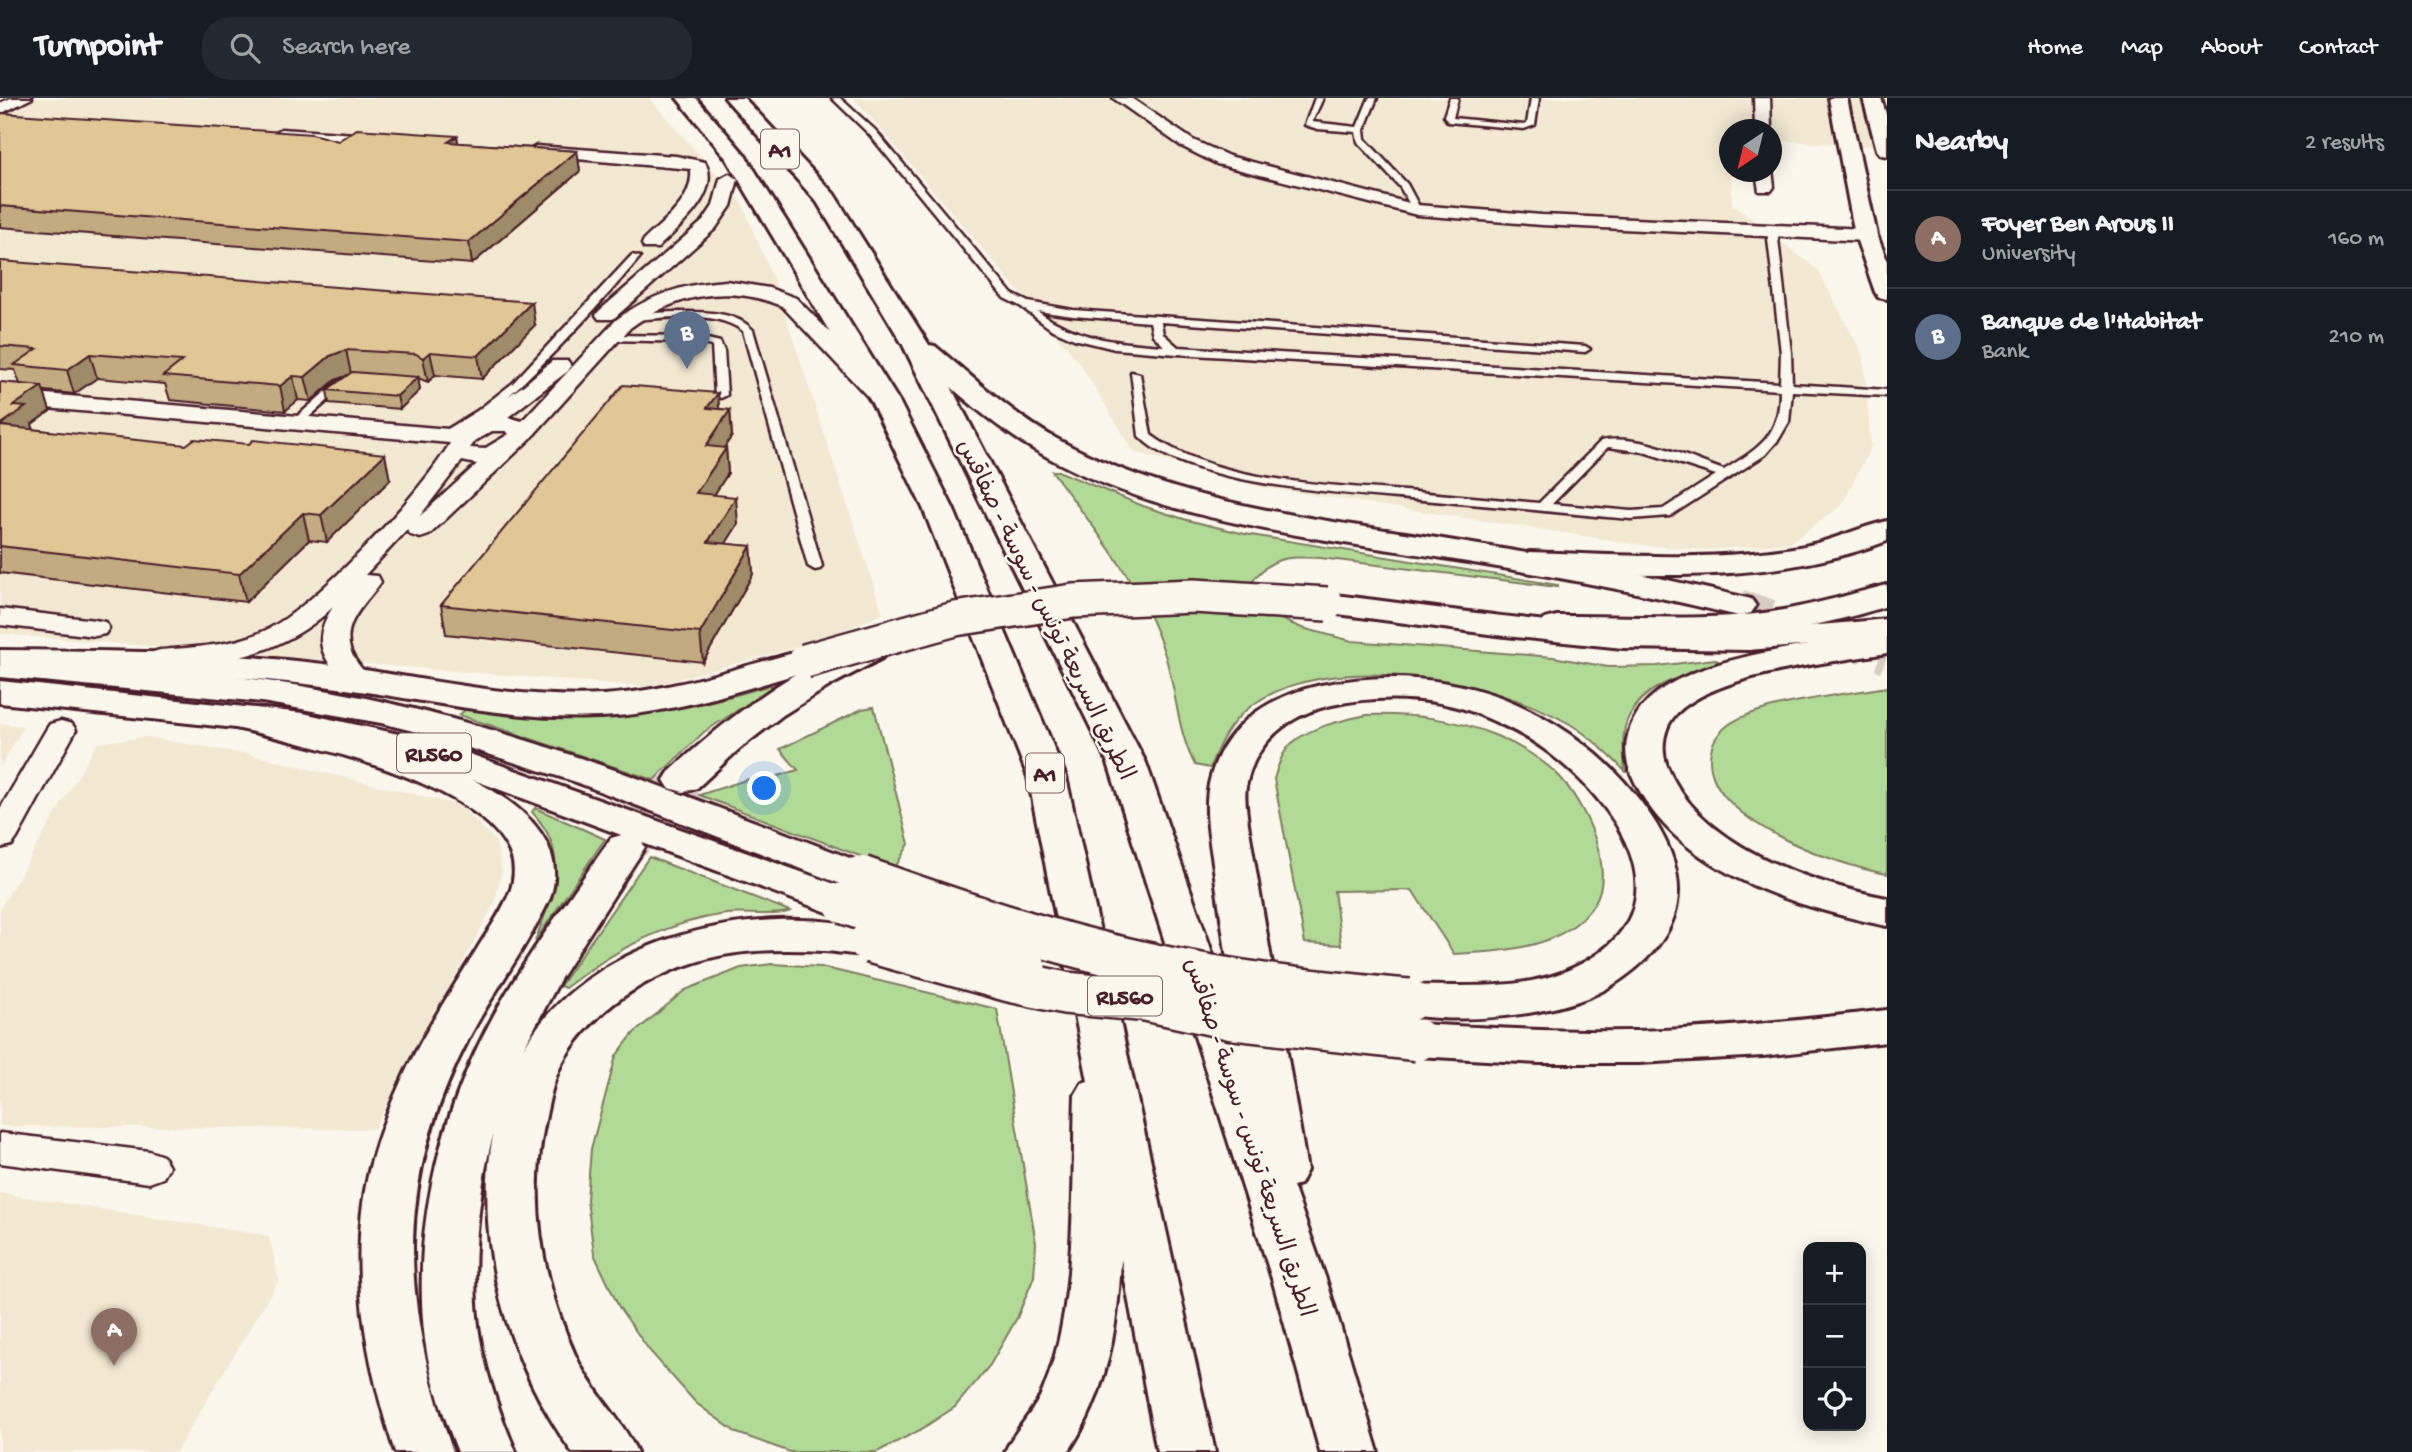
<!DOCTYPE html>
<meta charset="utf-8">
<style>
body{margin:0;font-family:"Gochi Hand","Playpen Sans Arabic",sans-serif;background:#242831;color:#f1f3f6}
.controls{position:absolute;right:21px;bottom:21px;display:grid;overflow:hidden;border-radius:14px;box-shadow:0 4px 18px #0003}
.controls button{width:63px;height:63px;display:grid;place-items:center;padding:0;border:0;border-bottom:2px solid #363941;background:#171b24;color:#f1f3f6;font:35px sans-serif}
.compass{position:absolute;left:1719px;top:21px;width:63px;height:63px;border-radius:50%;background:#171b24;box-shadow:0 4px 18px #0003;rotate:215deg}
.you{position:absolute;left:765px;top:691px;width:24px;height:24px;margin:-18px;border:5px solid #fff;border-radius:50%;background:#1a73e8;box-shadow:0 0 0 10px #1a73e833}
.badge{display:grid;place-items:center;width:46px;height:46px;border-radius:50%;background:#1f6fb2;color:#fff;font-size:23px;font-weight:700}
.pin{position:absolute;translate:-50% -58px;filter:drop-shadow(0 2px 4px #0008)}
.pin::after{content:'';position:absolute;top:37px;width:24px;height:21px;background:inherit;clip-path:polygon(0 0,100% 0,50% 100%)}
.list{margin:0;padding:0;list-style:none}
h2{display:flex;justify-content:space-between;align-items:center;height:91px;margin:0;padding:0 28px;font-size:30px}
h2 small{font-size:23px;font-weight:400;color:#9ea1a6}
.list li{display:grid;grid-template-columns:46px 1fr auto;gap:21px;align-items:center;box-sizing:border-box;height:98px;padding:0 28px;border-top:2px solid #363941}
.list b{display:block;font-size:26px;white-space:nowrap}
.list p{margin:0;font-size:23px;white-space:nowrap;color:#9ea1a6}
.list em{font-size:23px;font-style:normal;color:#9ea1a6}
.icon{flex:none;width:38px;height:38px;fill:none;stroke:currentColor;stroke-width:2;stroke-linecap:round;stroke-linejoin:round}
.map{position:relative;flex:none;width:1887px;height:1354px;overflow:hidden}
header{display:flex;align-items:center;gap:42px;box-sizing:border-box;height:98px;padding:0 35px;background:#171b24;border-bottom:2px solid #363941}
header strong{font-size:33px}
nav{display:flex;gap:38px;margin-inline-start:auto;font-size:24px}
.search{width:490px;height:63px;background:#242831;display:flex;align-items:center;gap:18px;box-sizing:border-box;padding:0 24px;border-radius:28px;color:#9ea1a6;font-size:26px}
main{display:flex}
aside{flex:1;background:#171b24}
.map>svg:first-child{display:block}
.built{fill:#f3e9d2}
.green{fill:#b2da97;stroke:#7e7c61;stroke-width:2}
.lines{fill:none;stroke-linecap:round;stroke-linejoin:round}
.motorway-tunnel-far1{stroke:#d8ccc5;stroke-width:33;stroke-dasharray:33 17;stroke-linecap:butt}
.motorway-tunnel{stroke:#d8ccc5;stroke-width:41;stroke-dasharray:41 21;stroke-linecap:butt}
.service-casing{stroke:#4a1f2b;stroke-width:5}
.minor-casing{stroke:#4a1f2b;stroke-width:5}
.secondary-casing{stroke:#4a1f2b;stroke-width:6}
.trunk-casing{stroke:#4a1f2b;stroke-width:6}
.motorway-casing{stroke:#4a1f2b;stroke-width:6}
.service{fill:#fbf7ec;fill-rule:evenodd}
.minor{fill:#fbf7ec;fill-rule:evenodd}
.secondary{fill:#fbf7ec;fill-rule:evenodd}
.trunk{fill:#fbf7ec;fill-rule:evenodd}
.motorway{fill:#fbf7ec;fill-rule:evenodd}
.trunk-bridge-far1-casing{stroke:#4a1f2b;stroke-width:38;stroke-linecap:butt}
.trunk-bridge-casing{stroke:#4a1f2b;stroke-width:46;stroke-linecap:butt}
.motorway-bridge-casing{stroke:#4a1f2b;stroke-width:46;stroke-linecap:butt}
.trunk-bridge-far1{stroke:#fbf7ec;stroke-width:33}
.trunk-bridge{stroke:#fbf7ec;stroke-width:41}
.motorway-bridge{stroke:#fbf7ec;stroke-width:41}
.wall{fill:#c2ab81;stroke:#4a1f2b;stroke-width:2}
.shaded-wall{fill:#9e8b69;stroke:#4a1f2b;stroke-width:2}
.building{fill:#e1c796;stroke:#4a1f2b;stroke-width:2}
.labels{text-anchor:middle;stroke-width:5;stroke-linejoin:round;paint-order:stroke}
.shield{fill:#fbf7ec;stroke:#7f6065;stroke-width:2}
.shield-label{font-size:23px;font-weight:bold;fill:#4a1f2b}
.street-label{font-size:24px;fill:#4a1f2b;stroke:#fbf7ec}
</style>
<header>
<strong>Turnpoint</strong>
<div class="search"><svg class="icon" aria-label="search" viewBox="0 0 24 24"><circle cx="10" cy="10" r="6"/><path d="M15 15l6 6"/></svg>Search here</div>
<nav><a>Home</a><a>Map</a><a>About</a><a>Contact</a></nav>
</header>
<main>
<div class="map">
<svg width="1887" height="1354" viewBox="0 0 1887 1354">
<rect width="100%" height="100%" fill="#fbf7ec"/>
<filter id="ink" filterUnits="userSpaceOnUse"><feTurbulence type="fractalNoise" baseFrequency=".0143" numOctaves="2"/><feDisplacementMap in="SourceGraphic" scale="14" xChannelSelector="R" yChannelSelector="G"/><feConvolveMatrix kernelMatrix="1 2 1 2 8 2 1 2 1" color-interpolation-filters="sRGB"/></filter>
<g filter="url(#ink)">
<g class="built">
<polygon points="0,0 649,0 741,103 775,185 883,516 812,545 649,589 0,536"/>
<polygon points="854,0 1887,0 1887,49 1772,42 1772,32 1730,32 1732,106 1818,172 1864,259 1871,349 1842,407 1790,445 1708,452 1649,448 1260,389 1134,354 1079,264"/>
<polygon points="0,625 24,628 0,670"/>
<polygon points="147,639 252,657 459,707 496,743 502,772 495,804 374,1031 0,1028 0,811 97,645"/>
<polygon points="0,1095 269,1138 279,1182 176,1354 0,1354"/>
</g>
<g class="green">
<path d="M1052,373h6l85,35 44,14 58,14 313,51v2l-238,-29c-32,-1 -48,-3 -69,25l15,30 36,15 50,13 201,16 55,10 49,-1 58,-7 8,6c-35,9 -81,18 -96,56 -6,15 -3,34 -2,50 -18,-18 -36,-36 -57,-48 -77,-44 -243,-75 -318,-16 -21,16 -31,36 -40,61l-15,-3c-19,-36 -18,-75 -31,-113 -22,-68 -71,-124 -112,-181z"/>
<path d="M770,587l4,2 -70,45 -50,48 -195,-65 8,-7c101,23 205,8 303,-23z"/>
<path d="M1887,589v187c-51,-9 -179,-53 -177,-116 1,-14 6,-23 17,-32 28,-23 120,-32 160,-39z"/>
<polygon points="874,609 909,746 894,771 699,697 749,681 752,686 798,672 780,651 862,611"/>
<path d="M1367,617c46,-1 87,3 130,21 21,9 47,24 63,41 24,27 57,92 34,127 -30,46 -92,47 -140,50l-42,-64 -78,1 7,54 -36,-2 -31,-164c4,-13 8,-27 18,-36 18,-16 51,-23 75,-28z"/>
<path d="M535,710l70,31 -70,102c18,-47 37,-87 -3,-129z"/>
<path d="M649,759l141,54c-13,6 -46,1 -64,3 -60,8 -114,37 -161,74l-5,-2z"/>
<polygon points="772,866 821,869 997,911 1036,1145 1034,1179 1017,1220 990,1267 955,1309 920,1332 877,1354 790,1354 737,1335 696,1305 649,1252 619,1209 594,1156 587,1102 591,1051 616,958 634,935 685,892 741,870"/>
</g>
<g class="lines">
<polyline class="motorway-tunnel-far1" points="1739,508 1841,540 1887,559"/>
<polyline class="motorway-tunnel" points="625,749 683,682"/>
<defs>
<g id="service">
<path d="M832,0h8l35,32 137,164 16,8 45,8 512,36 5,3 -5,3 -424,-30 2,12 15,13 602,36 1,-30 -14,-123 5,-3 5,3 14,123 1,31 95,6v6l-95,-5 -3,31 -10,17 -14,16 -95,61 -39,3c-62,-5 -123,-12 -185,-17 -73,-7 -258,-13 -307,-66l-8,-64 9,2 11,61c63,47 176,50 254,56 44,4 89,8 134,12l62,-62c39,-8 87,17 123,29 37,-23 56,-34 56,-80l-603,-36 -62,-5 -41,-10 -23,-10 -31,-23 -16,-8 -135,-164zM1037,213l36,5 77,6 3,13 11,11c-46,-3 -88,-7 -127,-35zM1608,349l36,5 72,23 -53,34 -32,2 -79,-7z"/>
<polygon points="1315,0 1323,0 1312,24 1357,29 1369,0 1377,0 1364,32 1365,41 1407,86 1421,112 1420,114 1414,114 1400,89 1358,44 1356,34 1318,31 1305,27"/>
<polygon points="1450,0 1458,0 1453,20 1524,27 1527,26 1531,0 1539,0 1535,27 1524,31 1448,24 1444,18"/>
<path d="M632,157l8,2c-27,33 -160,185 -197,179v-4l34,-21 36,-28z"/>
<path d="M675,214c26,0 59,-2 78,18l69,236 -2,3 -5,1 -7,-4 -65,-235c-29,-22 -79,-12 -113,-11l-5,-3 5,-3z"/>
<polygon points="610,237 695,238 720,244 724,253 727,297 721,300 715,297 712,248 695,244 606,242 606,238"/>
<polygon points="339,282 349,284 301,326 293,326 293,322"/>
</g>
<g id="minor">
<polygon points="11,0 32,0 0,16 0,5"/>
<polygon points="1113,0 1131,0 1193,42 1229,58 1417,107 1542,117 1866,131 1875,137 1866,143 1542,127 1417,117 1217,66 1181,48"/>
<polygon points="1754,0 1770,0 1771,32 1755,32"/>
<polygon points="281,31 386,38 394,43 386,48 275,39 273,36"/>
<path d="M536,48l140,10 29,6c17,33 -28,66 -47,86h-14l-2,-4 2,-4c20,-20 50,-39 47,-71l-161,-14 -2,-4z"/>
<polygon points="1772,71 1774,89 1771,93 1759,93 1756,74 1772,74"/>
<polygon points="729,76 738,81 731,108 715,131 613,221 599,221 596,217 599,213 703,123 713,108 720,81"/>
<path d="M726,183l43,7 27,10 90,91 3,5 -3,5h-16l-88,-93c-54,-22 -106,-12 -152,22l-101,112 -100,95 -9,3 -9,-3 -4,-5 -42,45 13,1 3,6c-14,21 -41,41 -30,70 4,10 13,19 20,28l-5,6 -10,3 -10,-3c-23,-28 -36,-45 -13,-79 -40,38 -85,52 -139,57 -15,2 -30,5 -44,1l-4,-6 4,-6 10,-3c35,-3 72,-4 104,-19 49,-21 160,-141 186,-188l-450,-39v-14l460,40 64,-45 28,-24h16l3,5 -3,5 -60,46 14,4 94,-101c33,-25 68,-36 110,-39zM492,333h14l3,3 -25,15 -14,-1 5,-7zM462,363l15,3 -58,53z"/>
<polygon points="0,511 95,522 105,524 109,530 105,536 95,538 0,527"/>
<polygon points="61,623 72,626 76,632 17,740 12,747 0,750 0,711 46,632 50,626"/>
<polygon points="0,1035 149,1053 163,1058 169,1069 163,1080 149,1085 0,1065"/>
</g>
<g id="secondary">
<polygon points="1829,0 1847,0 1877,137 1887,162 1887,201 1878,199 1875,194 1855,137"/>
<polygon points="1863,0 1881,0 1887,19 1887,58 1880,56 1877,52"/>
<path d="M1887,423v20c-115,44 -236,34 -357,31l-11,-3 -5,-7 5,-7 11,-3c90,3 180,10 269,-5 31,-5 58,-19 88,-26z"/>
<path d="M1887,487v21c-68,22 -140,33 -212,33 -39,0 -79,-3 -118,-3l-12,-3 -5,-7 5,-7 12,-3c67,-1 132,5 199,-2 45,-5 87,-18 131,-29z"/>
</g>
<g id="trunk">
<path d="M1327,496c98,12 196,27 295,33 89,5 177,1 265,-8v20l-139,11 -125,-2 -127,-13 -181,-24 -5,-7 5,-7z"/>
<path d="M0,552c108,1 216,1 324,14 93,12 185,36 279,31 70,-4 135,-28 202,-45l12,4 6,7 -6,7c-70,20 -142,46 -216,49 -95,4 -186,-20 -278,-31 -107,-14 -215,-14 -323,-14z"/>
<polygon points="0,583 303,615 439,645 860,795 866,805 860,815 845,819 830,815 428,665 303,637 0,605"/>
<path d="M1887,912v32l-124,14 -124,7h-100l-122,-7 -16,-4 -7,-12 7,-12 16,-4c73,4 146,8 219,7 84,-2 168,-11 251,-21z"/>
</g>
<g id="motorway">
<path d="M677,0h19l49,57 155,248 53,105 113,269 149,675h-58l-36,-193c-3,68 -14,135 -53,193h-63c10,-23 30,-40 39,-64 34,-83 28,-203 31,-293l7,-12 6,-2 -60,-304 -105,-269 -51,-105 -146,-245z"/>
<path d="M725,0h19l90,96 95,151 6,1c40,33 77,68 122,93 110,61 239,77 361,96 112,18 223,37 333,64l5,7 -5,7 -12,3c-98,-24 -197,-42 -296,-58 -134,-21 -290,-38 -408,-108 -31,-18 -58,-40 -84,-63l195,376 90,258c-7,-46 -13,-92 -20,-137 -4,-35 -15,-74 -5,-108 15,-53 60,-80 110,-91 60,-12 121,-9 179,12 59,23 109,60 146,112 52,72 41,129 -35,177 -49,31 -163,41 -218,25l-7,-11 7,-11c19,-5 38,-3 58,-3 41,0 86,0 124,-19 113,-55 49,-156 -23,-212 -23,-19 -52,-32 -79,-43 -44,-16 -96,-17 -141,-7 -43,9 -78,37 -86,82 -2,12 1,25 2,37l59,346 -7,14 -7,2 34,96 51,170h-58l-47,-170 -165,-519 -206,-420 -85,-141z"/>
<path d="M1887,535v20c-57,10 -166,19 -209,59 -14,13 -18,36 -11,54 32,80 142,117 220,132v28c-95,-20 -217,-56 -257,-155 -11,-29 3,-61 28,-79 52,-39 164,-48 229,-59z"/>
<path d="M870,543l12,3 5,7 -5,7 -51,27 -48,30 -44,34 -42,39 -14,4 -14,-4 -5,-8 5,-8c50,-47 135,-115 201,-131z"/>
<path d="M0,557c128,12 258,18 384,47 169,38 330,105 492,166l6,9 -6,9 -15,4 -15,-4 -270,-104 -151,-48 -44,-11 -119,-21 -262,-25z"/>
<path d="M241,609c77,19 350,70 309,191 -22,48 -55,91 -80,138 -76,145 -70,265 -17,416h-58c-29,-89 -48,-188 -26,-281 10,-41 27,-81 46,-118 19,-36 41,-70 62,-104 12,-20 26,-38 34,-60 3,-9 4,-22 1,-31 -24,-77 -214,-115 -284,-132l-5,-8 5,-8z"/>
<path d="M625,736l14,4 6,9 -84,131 -38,71c67,-115 240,-151 362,-117l7,10 -7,10c-21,6 -40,0 -62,-1 -42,-2 -87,-2 -127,11 -53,16 -100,47 -130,94 -11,17 -16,40 -20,60 -19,84 -4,166 31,243 16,34 45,60 60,93h-65c-64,-90 -99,-207 -79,-317 -16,60 -24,148 -12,209 7,37 20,73 35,108h-58c-14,-36 -28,-74 -33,-112 -13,-105 13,-217 61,-310 35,-68 82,-129 125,-192z"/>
</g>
</defs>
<use href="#service" class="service-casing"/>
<use href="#minor" class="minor-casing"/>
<use href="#secondary" class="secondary-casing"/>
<use href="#trunk" class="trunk-casing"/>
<use href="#motorway" class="motorway-casing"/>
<use href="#service" class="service"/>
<use href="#minor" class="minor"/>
<use href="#secondary" class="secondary"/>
<use href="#trunk" class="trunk"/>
<use href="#motorway" class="motorway"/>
<defs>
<polyline id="trunk-bridge-far1" points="805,563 955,521 1073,503 1194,498 1327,506"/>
<g id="trunk-bridge">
<polyline points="845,805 1025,869"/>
<polyline points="1109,894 1233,921 1417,942"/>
</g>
<g id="motorway-bridge">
<path d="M861,779c92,33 184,64 280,85 88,20 178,30 268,38"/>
<polyline points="870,844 1010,883 1065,895 1139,902"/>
</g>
</defs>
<use href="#trunk-bridge-far1" class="trunk-bridge-far1-casing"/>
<use href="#trunk-bridge" class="trunk-bridge-casing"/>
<use href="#motorway-bridge" class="motorway-bridge-casing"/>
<use href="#trunk-bridge-far1" class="trunk-bridge-far1"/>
<use href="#trunk-bridge" class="trunk-bridge"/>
<use href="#motorway-bridge" class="motorway-bridge"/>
</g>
<g class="wall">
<polygon points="0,15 338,43 457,38 458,45 577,53 580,73 472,166 0,129"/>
<polygon points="0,163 535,227 482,281 435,277 428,284 418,280 420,292 400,311 329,305 327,292 348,277 335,282 311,303 298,302 285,313 170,302 165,286 97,280 74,296 44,293 50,313 32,326 33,331 390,382 327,444 309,442 246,504 0,475 0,284 20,286 15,272 0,271"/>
<polygon points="720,311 730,312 732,338 724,349 726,350 728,375 714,397 738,426 725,446 751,448 753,476 703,564 446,536 441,507"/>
</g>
<g class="shaded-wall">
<polygon points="457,38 460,57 448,44"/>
<polygon points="577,53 580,73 472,166 469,144"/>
<polygon points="532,204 535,227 482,281 478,258"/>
<polygon points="346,252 351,276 335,282 311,303 305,279 330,258"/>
<polygon points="430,254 435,277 428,284 423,260"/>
<polygon points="90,256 97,280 74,296 67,272"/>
<polygon points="293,278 298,302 285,313 280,288"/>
<polygon points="418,279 420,292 400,311 397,298"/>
<polygon points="42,288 50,313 32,326 34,335 0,327 13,308"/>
<polygon points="718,295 720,320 707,310"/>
<polygon points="730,312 732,338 708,373 706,348"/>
<polygon points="726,350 728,375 698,422 696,395"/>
<polygon points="385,356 390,382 327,444 321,417"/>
<polygon points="736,399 738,426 710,471 708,444"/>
<polygon points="303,415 309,442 246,504 239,476"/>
<polygon points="751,448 753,476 703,564 700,535"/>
</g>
<g class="building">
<polygon points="0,15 312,36 338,43 357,31 457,38 448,44 577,53 469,144 0,108"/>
<polygon points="0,163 532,204 478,258 430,254 423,260 416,256 346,252 330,258 305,279 293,278 280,288 163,278 182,263 90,256 67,272 14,267 37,251 0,248"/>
<polygon points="352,274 418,279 397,298 327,292"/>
<polygon points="0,284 42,288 13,308 26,309 0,327"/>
<polygon points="623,287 718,295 707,310 730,312 706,348 726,350 696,395 736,399 708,444 751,448 700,535 441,507"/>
<polygon points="0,328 186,347 194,341 249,346 253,342 385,356 321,417 303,415 239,476 0,448"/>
</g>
</g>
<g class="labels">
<g class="shield">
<rect x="761" y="31.5" width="38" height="39" rx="5"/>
<rect x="397" y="635.5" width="74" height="39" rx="5"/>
<rect x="1026" y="655.5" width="38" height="39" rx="5"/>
<rect x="1088" y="878.5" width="74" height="39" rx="5"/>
</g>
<g class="shield-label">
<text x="780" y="59">A1</text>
<text x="434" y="663">RL560</text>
<text x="1045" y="683">A1</text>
<text x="1125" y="906">RL560</text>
</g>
<g class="street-label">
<text transform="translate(1047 511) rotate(64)" y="8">الطريق السريعة تونس - سوسة - صفاقس</text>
<text transform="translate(1251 1039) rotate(72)" y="8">الطريق السريعة تونس - سوسة - صفاقس</text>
</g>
</g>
</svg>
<div class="controls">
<button>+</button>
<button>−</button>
<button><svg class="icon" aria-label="locate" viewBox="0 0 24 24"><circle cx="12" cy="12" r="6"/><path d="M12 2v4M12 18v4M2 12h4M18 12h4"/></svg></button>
</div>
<svg class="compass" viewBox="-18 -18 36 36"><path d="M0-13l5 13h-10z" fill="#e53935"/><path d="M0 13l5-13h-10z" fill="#9ea1a6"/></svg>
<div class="you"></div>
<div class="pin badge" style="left:114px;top:1268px;background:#8d6e63">A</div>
<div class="pin badge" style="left:687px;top:271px;background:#5c6f8a">B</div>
</div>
<aside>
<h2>Nearby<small>2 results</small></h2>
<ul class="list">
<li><span class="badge" style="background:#8d6e63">A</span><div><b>Foyer Ben Arous II</b><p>University</p></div><em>160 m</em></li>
<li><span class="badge" style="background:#5c6f8a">B</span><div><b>Banque de l'Habitat</b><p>Bank</p></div><em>210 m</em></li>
</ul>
</aside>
</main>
